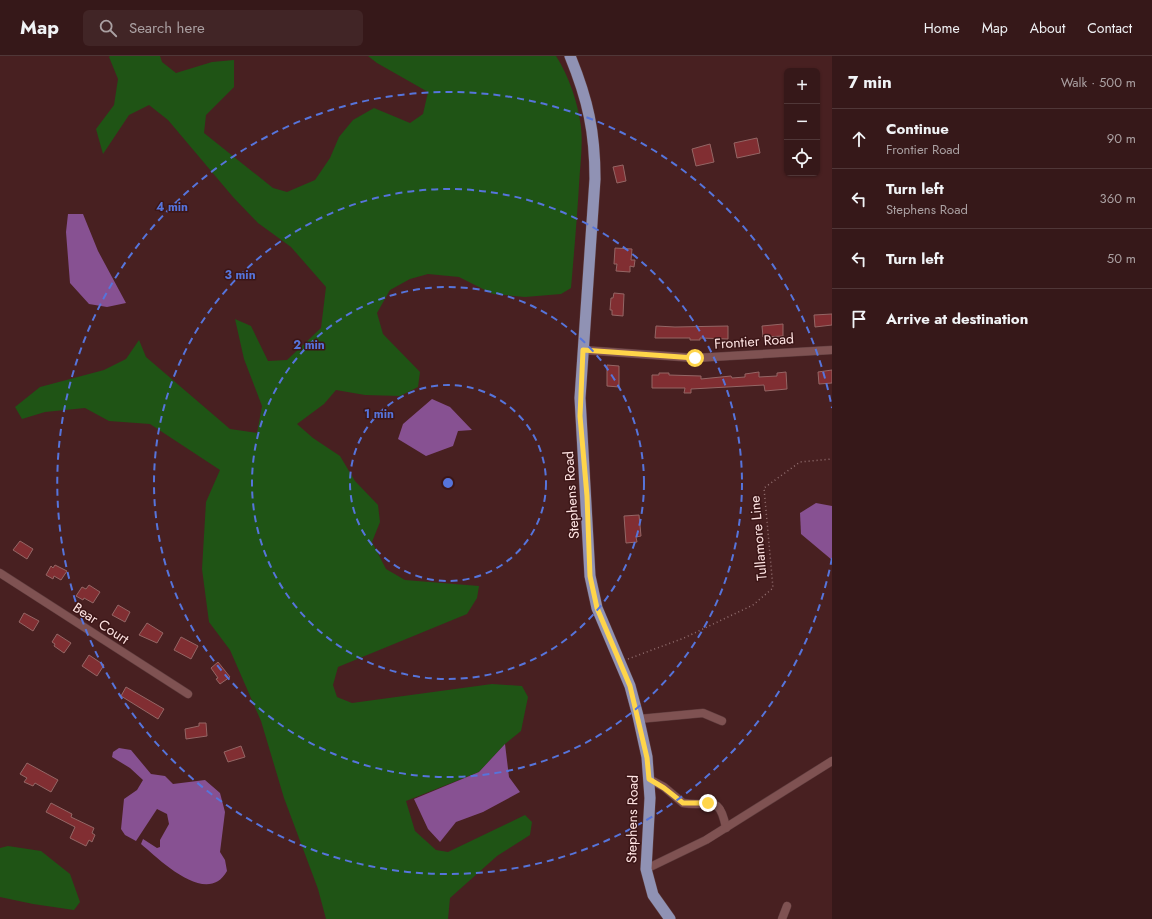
<!DOCTYPE html>
<meta charset="utf-8">
<style>
body{margin:0;font-family:Jost,sans-serif;background:#412526;color:#f1f3f6}
.controls{position:absolute;right:12px;top:12px;display:grid;overflow:hidden;border-radius:6px;box-shadow:0 1px 3px #0004}
.controls button{width:36px;height:36px;display:grid;place-items:center;padding:0;border:0;border-bottom:1px solid #503738;background:#361819;color:#f1f3f6;font:20px sans-serif}
.stop{position:absolute;width:12px;height:12px;margin:-9px;border:3px solid #ffd54a;border-radius:50%;background:#fff}
.stop.end{background:#ffd54a;border-color:#fff;box-shadow:0 1px 4px #0008}
.list{margin:0;padding:0;list-style:none}
h2{display:flex;justify-content:space-between;align-items:center;height:52px;margin:0;padding:0 16px;font-size:17px}
h2 small{font-size:13px;font-weight:400;color:#aaa0a2}
.list li{display:grid;grid-template-columns:26px 1fr auto;gap:12px;align-items:center;box-sizing:border-box;height:60px;padding:0 16px;border-top:1px solid #503738}
.list b{display:block;font-size:15px;white-space:nowrap}
.list p{margin:0;font-size:13px;white-space:nowrap;color:#aaa0a2}
.list em{font-size:13px;font-style:normal;color:#aaa0a2}
.icon{flex:none;width:22px;height:22px;fill:none;stroke:currentColor;stroke-width:2;stroke-linecap:round;stroke-linejoin:round}
.map{position:relative;flex:none;width:832px;height:863px;overflow:hidden}
header{display:flex;align-items:center;gap:24px;box-sizing:border-box;height:56px;padding:0 20px;background:#361819;border-bottom:1px solid #503738}
header strong{font-size:19px}
nav{display:flex;gap:22px;margin-inline-start:auto;font-size:14px}
.search{width:280px;height:36px;background:#412526;display:flex;align-items:center;gap:10px;box-sizing:border-box;padding:0 14px;border-radius:6px;color:#aaa0a2;font-size:15px}
main{display:flex}
aside{flex:1;background:#361819}
.map>svg:first-child{display:block}
.green{fill:#1f5415}
.water{fill:#875192}
.building{fill:#812e32;stroke:#946665}
.lines{fill:none;stroke-linecap:round;stroke-linejoin:round}
.minor-casing{stroke:#5f3d3e;stroke-width:9}
.major-casing{stroke:#5f3d3e;stroke-width:12}
.path{stroke:#937071;stroke-width:1.5;stroke-dasharray:1 3;stroke-linecap:butt}
.minor{stroke:#7f5252;stroke-width:8}
.major{stroke:#9092b4;stroke-width:11}
.route{stroke:#ffd54a;stroke-width:5}
.ring{fill:none;stroke:#5674db;stroke-width:2;stroke-dasharray:7 5}
.labels{text-anchor:middle;stroke-width:3;stroke-linejoin:round;paint-order:stroke}
.street-label{font-size:14px;fill:#ffe4e3;stroke:#3c1617}
.centre{fill:#5674db;stroke:#3c1617;stroke-width:2}
.ring-label{font-size:12px;text-anchor:middle;font-weight:bold;fill:#5674db;stroke:#3c1617;stroke-width:3;stroke-linejoin:round;paint-order:stroke}
</style>
<header>
<strong>Map</strong>
<div class="search"><svg class="icon" aria-label="search" viewBox="0 0 24 24"><circle cx="10" cy="10" r="6"/><path d="M15 15l6 6"/></svg>Search here</div>
<nav><a>Home</a><a>Map</a><a>About</a><a>Contact</a></nav>
</header>
<main>
<div class="map">
<svg width="832" height="863" viewBox="0 0 832 863">
<rect width="100%" height="100%" fill="#482021"/>
<g class="green">
<path d="M110,0h50l2,6 14,11 36,-11 22,-2v27l-28,28 -2,18 69,55 14,4 28,-12 15,-22 9,-21 14,-17 21,-12 36,15 13,-9 5,-22 -51,-29 -9,-7h188c13,20 22,47 25,71 2,19 -1,39 -2,58 -2,34 -5,68 -8,103l-10,6 -36,3 -32,-3 -34,-17 -31,-3 -18,5 -20,11 -13,23 6,21 37,38 -2,15 -18,9 -35,-1 -29,-5 -12,14 -27,20 16,14 27,18 15,25 23,24 2,17 -8,20 14,27 19,11 74,6 -2,12 -10,16 -129,53 -5,18 4,12 15,6 140,-19 30,2 6,11 -7,34 -16,13 -26,28 -73,29 9,30 21,19 12,2 77,-37 7,7 -2,13 -33,21 -47,42 -2,21h-122l-8,-30 -34,-91 -23,-77 -31,-71 -21,-28 -7,-53 4,-67 14,-32 -70,-46 -41,-3 -24,-13 -40,4 -23,7 -7,-12 25,-20 64,-17 22,-11 13,-19 7,17 84,72 27,4 5,-27 -18,-47 -9,-40 16,7 17,35 19,-1 34,-32 5,-41 -35,-40 -33,-24 -25,-26 -65,-77 -19,-15 -20,10 -26,39 -7,-25 18,-24 4,-26 -9,-22z"/>
<polygon points="8,790 41,795 70,818 80,846 74,854 33,848 0,841 0,792"/>
</g>
<g class="water">
<polygon points="68,158 83,158 98,195 126,247 107,251 89,248 70,227 66,176"/>
<polygon points="432,343 450,351 472,374 458,375 453,390 426,400 398,383 403,368"/>
<polygon points="816,447 832,450 832,504 801,478 800,457"/>
<polygon points="505,688 509,721 520,736 483,756 456,766 440,786 428,773 414,743 479,716"/>
<path d="M119,692l12,2 20,24 14,2 8,8 32,-4 15,13 5,19 -5,40 5,8 2,11c-20,36 -67,-11 -86,-27l2,-5 14,9 3,-1v-7l9,-16 -2,-10 -10,-5 -21,32 -11,-6 -4,-6 3,-30 13,-9 6,-10 -13,-12 -18,-11 1,-5z"/>
</g>
<g class="building">
<polygon points="757,82 760,97 737,102 734,87"/>
<polygon points="710,88 714,106 696,110 692,93"/>
<polygon points="623,109 626,125 617,127 613,111"/>
<polygon points="615,192 632,193 631,204 635,204 634,211 630,210 630,216 616,215 617,208 614,208"/>
<polygon points="614,237 624,238 623,260 612,259 612,254 610,254 611,242 613,242"/>
<polygon points="832,258 832,269 815,271 814,259"/>
<polygon points="783,268 783,280 763,281 762,270"/>
<polygon points="656,270 675,271 728,270 728,283 700,282 700,284 690,284 690,282 655,282"/>
<polygon points="607,309 619,310 619,331 607,330"/>
<polygon points="832,314 832,327 819,328 818,316"/>
<polygon points="759,316 759,321 777,320 777,317 786,316 787,333 765,335 764,329 691,333 691,337 684,337 685,332 652,332 652,319 659,319 659,317 669,317 669,319 701,320 701,323 731,320 732,322 745,321 745,318"/>
<polygon points="639,459 641,480 636,481 637,486 626,487 624,460"/>
<polygon points="20,485 33,493 27,503 13,494"/>
<polygon points="55,509 67,515 61,524 54,520 53,523 46,519 51,510 53,512"/>
<polygon points="89,529 100,536 93,547 84,542 83,544 76,540 82,531 86,533"/>
<polygon points="118,549 130,556 125,566 112,559"/>
<polygon points="24,557 39,565 33,575 19,566"/>
<polygon points="147,567 163,577 157,587 139,579"/>
<polygon points="57,578 71,587 64,597 54,590 55,588 52,586"/>
<polygon points="181,581 198,590 191,603 174,594"/>
<polygon points="89,599 104,609 97,620 82,610"/>
<polygon points="218,606 230,621 220,628 216,623 218,622 211,612"/>
<polygon points="126,631 164,653 158,663 121,640"/>
<polygon points="199,667 206,667 207,680 186,683 185,673 199,670"/>
<polygon points="241,690 245,701 228,706 224,696"/>
<polygon points="27,707 58,724 51,736 35,727 33,730 24,726 27,722 20,718"/>
<polygon points="51,747 72,758 71,761 94,772 92,777 95,779 92,786 89,784 86,790 70,782 75,771 46,756"/>
</g>
<g class="lines">
<defs>
<g id="minor">
<polyline points="583,294 695,302 832,294"/>
<polyline points="0,517 188,638"/>
<polyline points="639,663 703,657 722,665"/>
<path d="M649,723l15,8 19,16c27,5 36,-11 43,25"/>
<polyline points="646,813 706,784 832,705"/>
<polyline points="782,863 787,850"/>
</g>
<path id="major" d="M570,0c18,44 25,76 25,123l-15,219 10,178 7,32 33,78 8,30 9,41 3,41 -4,71 7,26 17,24"/>
</defs>
<use href="#minor" class="minor-casing"/>
<use href="#major" class="major-casing"/>
<polyline class="path" points="628,603 684,582 753,549 773,532 764,432 800,406 832,403"/>
<use href="#minor" class="minor"/>
<use href="#major" class="major"/>
</g>
<g class="lines">
<polyline class="route" points="695,302 583,294 580,360 587,440 590,520 597,552 630,630 647,702 649,723 664,732 683,747 708,747"/>
</g>
<g class="ring">
<circle cx="448" cy="427" r="98"/>
<circle cx="448" cy="427" r="196"/>
<circle cx="448" cy="427" r="294"/>
<path d="M832 502A391 391 0 1 1 832 352"/>
</g>
<g class="labels">
<g class="street-label">
<text transform="translate(754 285) rotate(-4)" y="5">Frontier Road</text>
<text transform="translate(571 439) rotate(-94)" y="5">Stephens Road</text>
<text transform="translate(758 482) rotate(-95)" y="5">Tullamore Line</text>
<text transform="translate(101 567) rotate(33)" y="5">Bear Court</text>
<text transform="translate(632 763) rotate(-89)" y="5">Stephens Road</text>
</g>
</g>
<circle cx="448" cy="427" r="6" class="centre"/>
<g class="ring-label">
<text x="172" y="155">4 min</text>
<text x="240" y="223">3 min</text>
<text x="309" y="293">2 min</text>
<text x="379" y="362">1 min</text>
</g>
</svg>
<div class="controls">
<button>+</button>
<button>−</button>
<button><svg class="icon" aria-label="locate" viewBox="0 0 24 24"><circle cx="12" cy="12" r="6"/><path d="M12 2v4M12 18v4M2 12h4M18 12h4"/></svg></button>
</div>
<div class="stop" style="left:695px;top:302px"></div>
<div class="stop end" style="left:708px;top:747px"></div>
</div>
<aside>
<h2>7 min<small>Walk · 500 m</small></h2>
<ul class="list">
<li><svg class="icon" aria-label="ahead" viewBox="0 0 24 24"><path d="M12 20V5M6 11l6-6 6 6"/></svg><div><b>Continue</b><p>Frontier Road</p></div><em>90 m</em></li>
<li><svg class="icon" aria-label="left" viewBox="0 0 24 24"><path d="M17 20v-9H6M10 6l-5 5 5 5"/></svg><div><b>Turn left</b><p>Stephens Road</p></div><em>360 m</em></li>
<li><svg class="icon" aria-label="left" viewBox="0 0 24 24"><path d="M17 20v-9H6M10 6l-5 5 5 5"/></svg><div><b>Turn left</b></div><em>50 m</em></li>
<li><svg class="icon" aria-label="arrive" viewBox="0 0 24 24"><path d="M6 21V4h12l-3 4 3 4H6"/></svg><div><b>Arrive at destination</b></div></li>
</ul>
</aside>
</main>
